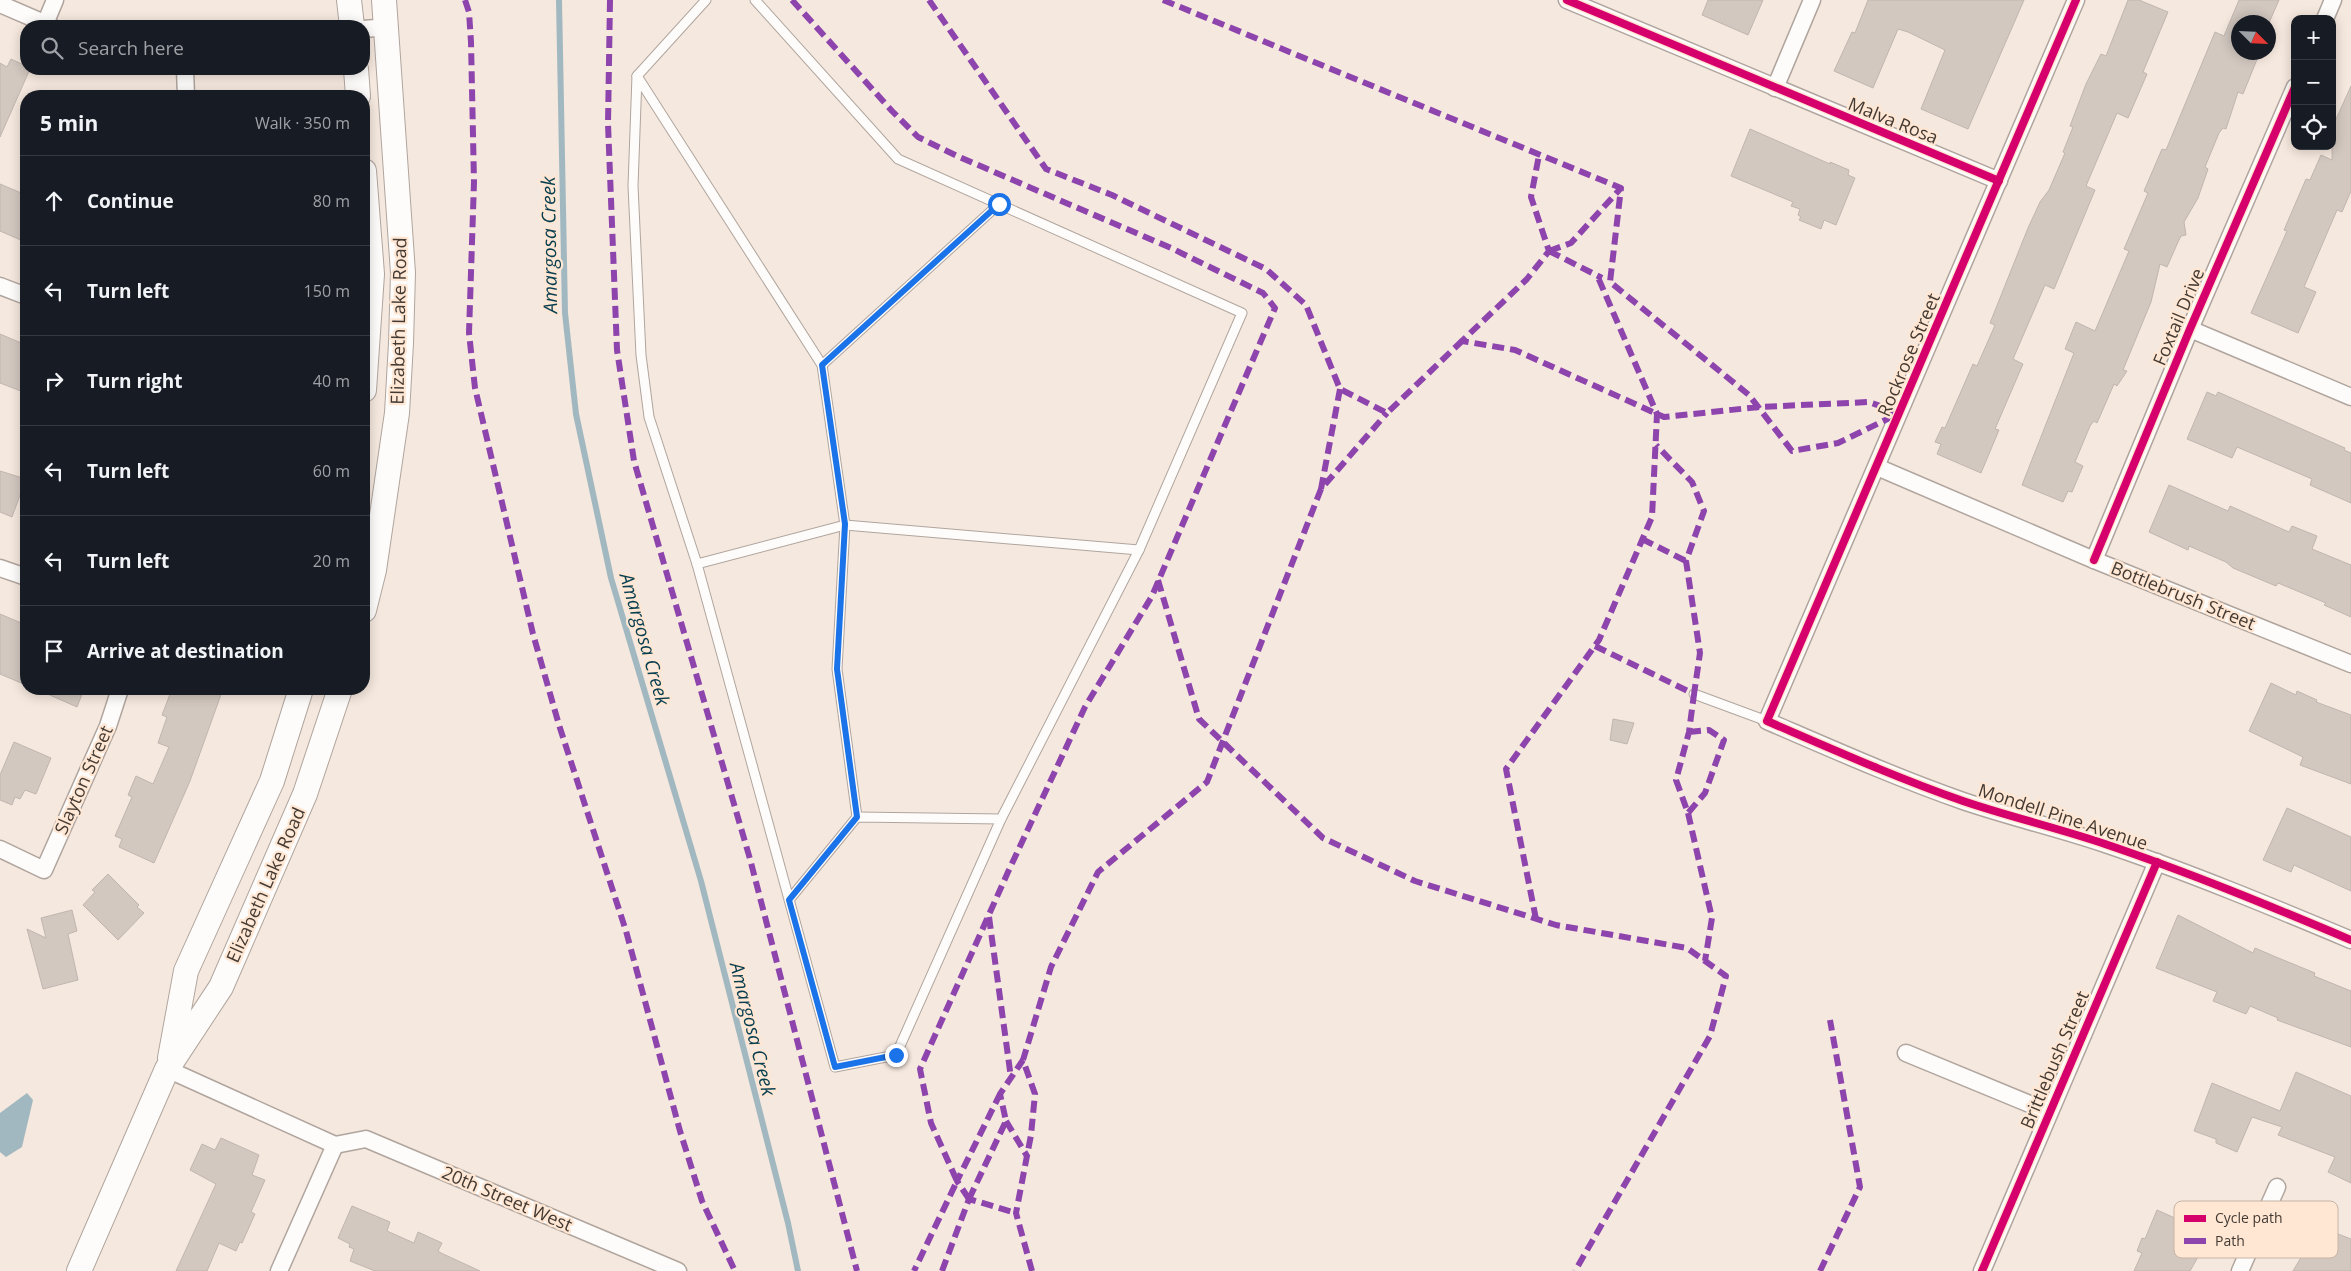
<!DOCTYPE html>
<meta charset="utf-8">
<style>
body{margin:0;font-family:"Open Sans",sans-serif;background:#20242c;color:#f1f3f6}
.controls{position:absolute;right:15px;top:15px;display:grid;overflow:hidden;border-radius:10px;box-shadow:0 2px 12px #0003}
.controls button{width:45px;height:45px;display:grid;place-items:center;padding:0;border:0;border-bottom:1px solid #363941;background:#171b24;color:#f1f3f6;font:25px sans-serif}
.compass{position:absolute;left:2231px;top:15px;width:45px;height:45px;border-radius:50%;background:#171b24;box-shadow:0 2px 12px #0003;rotate:114deg}
.stop{position:absolute;width:15px;height:15px;margin:-11px;border:4px solid #1a73e8;border-radius:50%;background:#fff}
.stop.end{background:#1a73e8;border-color:#fff;box-shadow:0 1px 5px #0008}
.list{margin:0;padding:0;list-style:none}
h2{display:flex;justify-content:space-between;align-items:center;height:65px;margin:0;padding:0 20px;font-size:21px}
h2 small{font-size:16px;font-weight:400;color:#9ea1a6}
.list li{display:grid;grid-template-columns:32px 1fr auto;gap:15px;align-items:center;box-sizing:border-box;height:90px;padding:0 20px;border-top:1px solid #363941}
.list b{display:block;font-size:19px;white-space:nowrap}
.list em{font-size:16px;font-style:normal;color:#9ea1a6}
.icon{flex:none;width:28px;height:28px;fill:none;stroke:currentColor;stroke-width:2;stroke-linecap:round;stroke-linejoin:round}
.map{position:relative;flex:none;width:2351px;height:1271px;overflow:hidden}
.search{position:absolute;background:#171b24;box-shadow:0 2px 12px #0003;left:20px;top:20px;width:350px;height:55px;display:flex;align-items:center;gap:12px;box-sizing:border-box;padding:0 18px;border-radius:20px;color:#9ea1a6;font-size:19px}
.panel{position:absolute;background:#171b24;box-shadow:0 2px 12px #0003;left:20px;top:90px;width:350px;height:605px;border-radius:20px}
.map>svg:first-child{display:block}
.water{fill:#a2b8c0}
.lines{fill:none;stroke-linecap:round;stroke-linejoin:round}
.stream{stroke:#a2b8c0;stroke-width:6}
.building{fill:#d2c8c0;stroke:#c1b6af}
.service-casing{stroke:#b0a59e;stroke-width:11}
.minor-casing{stroke:#b0a59e;stroke-width:19}
.secondary-casing{stroke:#b0a59e;stroke-width:26}
.service{stroke:#fefcfa;stroke-width:9}
.minor{stroke:#fefcfa;stroke-width:16}
.secondary{stroke:#fefcfa;stroke-width:24}
.quiet{stroke:#8e44ad;stroke-width:6;stroke-dasharray:12 6;stroke-linecap:butt}
.cycleway-casing{stroke:#ffe7d4;stroke-width:11}
.cycleway{stroke:#d6006c;stroke-width:8}
.route{stroke:#1a73e8;stroke-width:6}
.labels{text-anchor:middle;stroke-width:4.5;stroke-linejoin:round;paint-order:stroke}
.street-label{font-size:18px;fill:#433a33;stroke:#ffe7d4}
.water-label{font-size:19px;font-style:italic;fill:#063d4f;stroke:#ffe7d4}
.key{fill:#ffe7d4;stroke:#c7b3a4;stroke-width:1}
.key-label{font-size:14px;fill:#433a33}
</style>
<div class="map">
<svg width="2351" height="1271" viewBox="0 0 2351 1271">
<rect width="100%" height="100%" fill="#f5e8de"/>
<polygon class="water" points="27,1093 33,1100 22,1147 6,1157 0,1152 0,1113"/>
<g class="lines">
<polyline class="stream" points="559,0 565,313 576,414 611,578 701,881 788,1223 798,1271"/>
</g>
<g class="building">
<polygon points="1708,0 1763,0 1748,35 1702,15"/>
<polygon points="1868,0 2024,0 1968,129 1921,109 1945,50 1908,32 1898,29 1873,88 1834,71 1852,32 1855,33"/>
<polygon points="2128,0 2139,0 2168,12 2143,72 2147,74 2128,118 2117,113 2086,186 2095,190 2054,289 2045,285 2013,359 2023,364 1995,429 1999,430 1981,473 1937,454 1941,444 1935,442 1942,427 1945,428 1973,364 1977,366 1992,332 1995,325 1990,323 2028,228 2040,202 2049,190 2065,153 2063,152 2073,127 2070,126 2086,84 2101,54 2106,56"/>
<polygon points="2239,0 2279,0 2268,25 2268,22 2238,22 2238,52 2260,52 2243,94 2238,92 2226,129 2223,128 2219,133 2205,167 2208,169 2198,198 2184,222 2186,235 2181,236 2178,242 2167,267 2160,264 2151,302 2123,370 2127,371 2117,386 2114,384 2097,423 2094,421 2090,426 2075,462 2083,466 2072,492 2068,491 2063,502 2022,485 2074,353 2065,349 2076,322 2095,331 2129,251 2124,249 2148,193 2144,191 2162,149 2166,150 2215,32 2224,36"/>
<polygon points="11,59 26,66 26,69 30,69 0,137 0,63 7,67"/>
<polygon points="2351,86 2351,191 2342,212 2337,210 2304,287 2316,292 2298,333 2251,313 2287,231 2284,230 2306,179 2310,180 2321,155 2332,160 2332,128"/>
<polygon points="1750,129 1830,164 1830,162 1849,170 1848,175 1855,178 1836,225 1824,220 1821,229 1799,220 1801,217 1798,215 1800,209 1791,206 1793,202 1731,176"/>
<polygon points="0,184 26,195 26,232 23,241 0,231"/>
<polygon points="0,334 26,345 26,393 0,383"/>
<polygon points="2207,392 2216,396 2218,392 2345,448 2344,450 2351,453 2351,503 2310,485 2312,479 2237,447 2232,458 2187,439"/>
<polygon points="0,471 26,479 12,517 0,512"/>
<polygon points="2169,485 2228,511 2230,506 2289,532 2292,526 2317,536 2312,549 2351,565 2351,617 2324,605 2326,603 2278,583 2276,586 2233,568 2226,562 2189,546 2188,550 2149,532"/>
<polygon points="0,614 26,625 26,685 0,674"/>
<polygon points="2271,683 2296,695 2297,691 2317,700 2316,702 2351,715 2351,784 2300,765 2303,757 2249,731"/>
<polygon points="36,689 84,689 77,707"/>
<polygon points="172,689 223,689 190,781 154,863 119,847 122,839 115,836 132,797 128,795 136,776 153,784 169,747 158,743 167,717 162,715"/>
<polygon points="1613,719 1634,723 1627,744 1610,740"/>
<polygon points="14,742 51,758 36,794 25,790 20,799 15,797 12,805 0,800 0,775"/>
<polygon points="2287,808 2351,837 2351,891 2294,865 2291,872 2263,860"/>
<polygon points="108,874 139,905 137,907 144,913 118,940 83,905 95,892 92,890"/>
<polygon points="72,910 77,931 68,934 78,980 43,989 27,929 46,938 41,918"/>
<polygon points="2178,915 2253,953 2255,948 2276,957 2315,973 2314,976 2351,991 2351,1047 2277,1020 2278,1018 2250,1006 2246,1014 2213,1001 2217,992 2156,968"/>
<polygon points="2296,1072 2351,1096 2351,1183 2328,1172 2335,1157 2278,1135 2282,1127 2252,1117 2237,1152 2216,1143 2216,1139 2194,1131 2212,1083 2280,1111"/>
<polygon points="221,1138 259,1155 252,1175 265,1180 251,1212 255,1214 242,1243 240,1242 236,1251 219,1243 207,1271 176,1271 216,1184 190,1170 202,1144 215,1150"/>
<polygon points="352,1206 390,1222 387,1231 414,1243 418,1232 442,1243 438,1251 441,1253 480,1271 375,1271 350,1261 354,1249 349,1247 350,1244 338,1238"/>
<polygon points="2157,1210 2211,1234 2190,1271 2134,1271 2142,1253 2137,1251 2142,1238 2145,1239"/>
<polygon points="2320,1227 2351,1239 2351,1271 2293,1271 2303,1254 2300,1252 2308,1232 2317,1236"/>
</g>
<g class="lines">
<defs>
<g id="service">
<polyline points="706,0 637,76 822,365 845,525 837,669 857,817"/>
<polyline points="755,0 898,159 1242,313 1139,550 1001,819"/>
<polyline points="637,76 633,186 641,355 649,417 697,564"/>
<polyline points="822,365 999,204"/>
<polyline points="1694,694 1767,721"/>
<polyline points="789,900 857,817 1001,819 896,1055 835,1067 697,564 845,525 1139,550"/>
</g>
<g id="minor">
<polyline points="1567,0 1999,181"/>
<path d="M2076,0l-309,721c65,28 130,57 196,80 47,16 95,27 142,43 83,28 165,62 246,96"/>
<polyline points="0,4 51,26"/>
<polyline points="2325,19 2333,0"/>
<polyline points="45,24 55,0"/>
<polyline points="364,29 387,27"/>
<polyline points="185,69 186,96"/>
<polyline points="1775,88 1812,0"/>
<polyline points="0,286 26,296"/>
<polyline points="2190,329 2351,397"/>
<polyline points="1877,467 2094,560 2351,664"/>
<polyline points="2094,560 2190,329 2295,87"/>
<polyline points="0,568 26,577"/>
<polyline points="0,849 44,870 108,726 120,689"/>
<polyline points="1906,1053 2049,1112"/>
<polyline points="167,1069 335,1145"/>
<polyline points="335,1145 366,1139 678,1271"/>
<polyline points="279,1271 335,1145"/>
<polyline points="1982,1271 2157,862"/>
<polyline points="2240,1271 2277,1187"/>
</g>
<g id="secondary">
<polyline points="349,0 352,26"/>
<polyline points="356,69 358,96"/>
<polyline points="364,171 372,274 364,390"/>
<polyline points="364,610 374,570 397,413 401,343 403,273 384,0"/>
<polyline points="170,1058 186,971 272,781 301,689"/>
<polyline points="79,1271 167,1069 221,987 305,794 340,689"/>
</g>
</defs>
<use href="#service" class="service-casing"/>
<use href="#minor" class="minor-casing"/>
<use href="#secondary" class="secondary-casing"/>
<use href="#service" class="service"/>
<use href="#minor" class="minor"/>
<use href="#secondary" class="secondary"/>
<g class="quiet">
<polyline points="465,0 469,12 471,42 474,182 469,333 475,388 533,634 559,725 626,931 680,1131 702,1201 735,1271"/>
<polyline points="610,0 608,124 617,350 634,461 750,859 857,1271"/>
<polyline points="792,0 892,111 918,137 957,156 1171,248 1263,293 1275,308 1152,596 1085,707 1008,872 920,1069 931,1123 957,1181 914,1271"/>
<polyline points="929,0 1046,169 1112,195 1266,269 1306,305 1340,389 1387,413 1462,341"/>
<polyline points="1163,0 1621,188 1610,282 1749,395 1792,451 1838,443 1900,413 1869,402 1759,407 1664,417 1515,350 1462,341 1527,279 1549,251 1531,197 1539,155"/>
<polyline points="1549,251 1571,243 1621,188"/>
<polyline points="1549,251 1602,278"/>
<polyline points="1340,389 1321,489 1387,413"/>
<polyline points="1642,539 1686,561"/>
<polyline points="1158,580 1199,719 1323,838 1415,881 1556,925 1687,948 1726,976 1710,1036 1575,1271"/>
<polyline points="1595,646 1694,694 1700,653 1686,561 1704,511 1692,482 1656,445"/>
<polyline points="1689,732 1709,730 1724,740 1705,793 1688,813 1676,780 1689,732 1694,694"/>
<polyline points="1688,813 1712,918 1705,961"/>
<polyline points="989,917 1011,1078"/>
<polyline points="1536,919 1506,769 1599,640 1652,517 1657,414 1597,275"/>
<polyline points="1006,1121 1027,1156"/>
<polyline points="969,1199 1006,1121 1000,1094 1023,1060"/>
<polyline points="969,1199 957,1181 1000,1094"/>
<polyline points="942,1271 969,1199 1016,1213"/>
<polyline points="1032,1271 1016,1213 1031,1135 1035,1094 1023,1060 1051,967 1098,872 1207,782 1321,489"/>
<polyline points="1820,1271 1860,1187 1830,1020"/>
</g>
<defs>
<g id="cycleway">
<polyline points="1567,0 1999,181"/>
<path d="M2076,0l-309,721c65,28 130,57 196,80 47,16 95,27 142,43 83,28 165,62 246,96"/>
<polyline points="2094,560 2190,329 2295,87"/>
<polyline points="1982,1271 2157,862"/>
</g>
</defs>
<use href="#cycleway" class="cycleway-casing"/>
<use href="#cycleway" class="cycleway"/>
</g>
<g class="lines">
<polyline class="route" points="896,1055 835,1067 789,900 857,817 837,669 845,524 822,365 999,204"/>
</g>
<g class="labels">
<g class="street-label">
<text transform="translate(1893 121) rotate(22)" y="6">Malva Rosa</text>
<text transform="translate(2179 317) rotate(-67)" y="6">Foxtail Drive</text>
<text transform="translate(399 321) rotate(-89)" y="6">Elizabeth Lake Road</text>
<text transform="translate(1909 355) rotate(-67)" y="6">Rockrose Street</text>
<text transform="translate(2183 596) rotate(22)" y="6">Bottlebrush Street</text>
<text transform="translate(84 780) rotate(-66)" y="6">Slayton Street</text>
<text transform="translate(2063 817) rotate(18)" y="6">Mondell Pine Avenue</text>
<text transform="translate(266 885) rotate(-66)" y="6">Elizabeth Lake Road</text>
<text transform="translate(2055 1060) rotate(-67)" y="6">Brittlebush Street</text>
<text transform="translate(507 1199) rotate(23)" y="6">20th Street West</text>
</g>
<g class="water-label">
<text transform="translate(549 245) rotate(-91)" y="7">Amargosa Creek</text>
<text transform="translate(645 639) rotate(74)" y="7">Amargosa Creek</text>
<text transform="translate(753 1029) rotate(76)" y="7">Amargosa Creek</text>
</g>
</g>
<rect x="2174" y="1201" width="164" height="57" rx="8" class="key"/>
<rect x="2184" y="1215" width="22" height="7" fill="#d6006c"/>
<rect x="2184" y="1238" width="22" height="6" fill="#8e44ad"/>
<g class="key-label">
<text x="2215" y="1223">Cycle path</text>
<text x="2215" y="1246">Path</text>
</g>
</svg>
<div class="controls">
<button>+</button>
<button>−</button>
<button><svg class="icon" aria-label="locate" viewBox="0 0 24 24"><circle cx="12" cy="12" r="6"/><path d="M12 2v4M12 18v4M2 12h4M18 12h4"/></svg></button>
</div>
<svg class="compass" viewBox="-18 -18 36 36"><path d="M0-13l5 13h-10z" fill="#e53935"/><path d="M0 13l5-13h-10z" fill="#9ea1a6"/></svg>
<div class="stop" style="left:999px;top:204px"></div>
<div class="stop end" style="left:896px;top:1055px"></div>
<div class="search"><svg class="icon" aria-label="search" viewBox="0 0 24 24"><circle cx="10" cy="10" r="6"/><path d="M15 15l6 6"/></svg>Search here</div>
<section class="panel">
<h2>5 min<small>Walk · 350 m</small></h2>
<ul class="list">
<li><svg class="icon" aria-label="ahead" viewBox="0 0 24 24"><path d="M12 20V5M6 11l6-6 6 6"/></svg><div><b>Continue</b></div><em>80 m</em></li>
<li><svg class="icon" aria-label="left" viewBox="0 0 24 24"><path d="M17 20v-9H6M10 6l-5 5 5 5"/></svg><div><b>Turn left</b></div><em>150 m</em></li>
<li><svg class="icon" aria-label="right" viewBox="0 0 24 24"><path d="M7 20v-9h11M14 6l5 5-5 5"/></svg><div><b>Turn right</b></div><em>40 m</em></li>
<li><svg class="icon" aria-label="left" viewBox="0 0 24 24"><path d="M17 20v-9H6M10 6l-5 5 5 5"/></svg><div><b>Turn left</b></div><em>60 m</em></li>
<li><svg class="icon" aria-label="left" viewBox="0 0 24 24"><path d="M17 20v-9H6M10 6l-5 5 5 5"/></svg><div><b>Turn left</b></div><em>20 m</em></li>
<li><svg class="icon" aria-label="arrive" viewBox="0 0 24 24"><path d="M6 21V4h12l-3 4 3 4H6"/></svg><div><b>Arrive at destination</b></div></li>
</ul>
</section>
</div>
